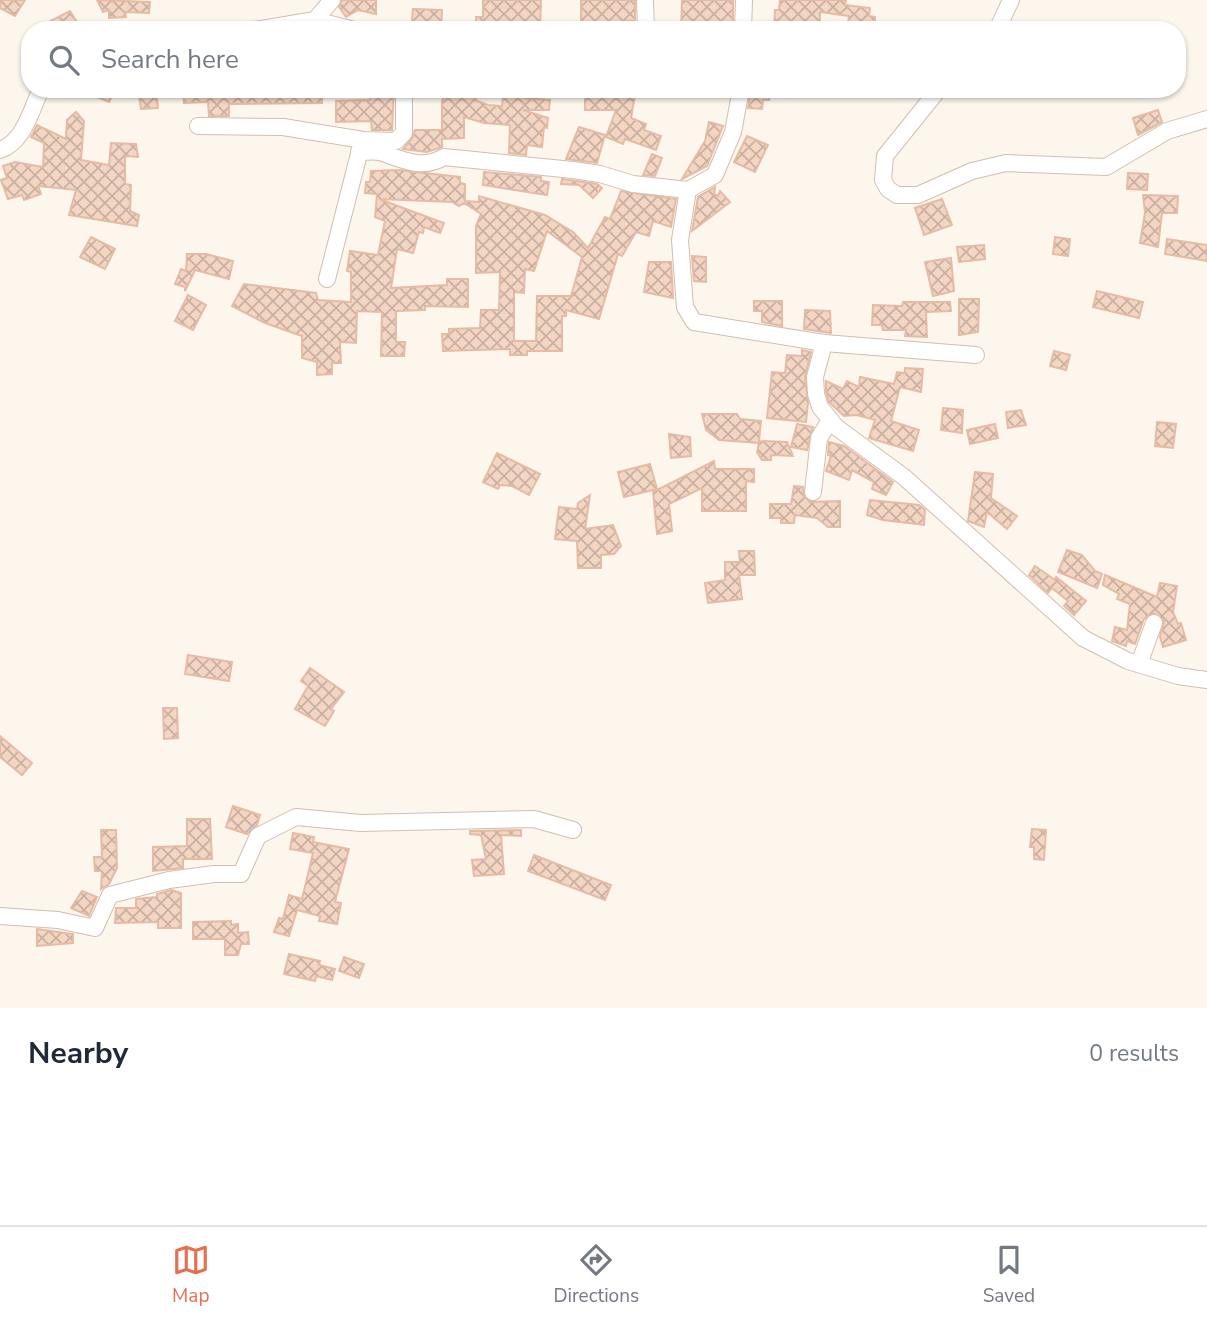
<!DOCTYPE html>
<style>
body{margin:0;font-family:"Nunito Sans",sans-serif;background:#f2f2f3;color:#1f2937}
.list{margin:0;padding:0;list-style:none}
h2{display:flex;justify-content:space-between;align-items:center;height:91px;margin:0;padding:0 28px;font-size:30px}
h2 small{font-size:23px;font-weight:400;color:#747a83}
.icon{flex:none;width:38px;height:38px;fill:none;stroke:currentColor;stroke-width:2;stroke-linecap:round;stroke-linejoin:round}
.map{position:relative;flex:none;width:1207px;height:1008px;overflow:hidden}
.search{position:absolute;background:#fff;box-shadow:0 2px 5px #0004;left:21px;right:21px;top:21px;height:77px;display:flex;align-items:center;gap:18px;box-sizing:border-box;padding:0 24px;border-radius:28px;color:#747a83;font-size:26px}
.sheet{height:217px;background:#fff}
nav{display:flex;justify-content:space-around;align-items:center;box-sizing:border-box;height:98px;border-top:2px solid #e0e1e3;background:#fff;font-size:19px;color:#747a83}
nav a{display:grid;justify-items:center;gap:4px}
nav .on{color:#e76f51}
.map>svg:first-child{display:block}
.building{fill:url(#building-cross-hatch);stroke:#e6bba3;stroke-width:2;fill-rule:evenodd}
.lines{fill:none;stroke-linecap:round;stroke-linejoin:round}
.minor-casing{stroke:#d1beb0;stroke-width:18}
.minor{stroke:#fff;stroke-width:16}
</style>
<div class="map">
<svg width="1207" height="1008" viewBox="0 0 1207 1008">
<defs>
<pattern id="building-cross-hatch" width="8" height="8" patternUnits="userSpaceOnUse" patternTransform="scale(1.75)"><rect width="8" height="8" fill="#f3d5c3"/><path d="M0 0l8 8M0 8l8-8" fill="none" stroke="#cab0a1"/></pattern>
</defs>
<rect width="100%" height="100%" fill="#fdf6ec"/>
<g class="building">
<polygon points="0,0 25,0 15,16 0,8"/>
<polygon points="97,0 150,2 149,13 125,12 126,17 109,18 109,10 103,12"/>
<polygon points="342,0 376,0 376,14 358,10 346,17 339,7"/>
<polygon points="483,0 541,0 540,30 476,30 476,17 483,17"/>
<polygon points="581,0 635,0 635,21 625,21 624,25 608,25 607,30 581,30"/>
<polygon points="682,0 733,0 733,30 681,30"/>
<polygon points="780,0 846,0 845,5 870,8 869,16 875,17 874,30 847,30 849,16 820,12 820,30 774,30 775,10 779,10"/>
<polygon points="413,9 442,10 441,30 411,30"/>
<polygon points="70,11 79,25 69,30 33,30"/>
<polygon points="78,89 116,89 109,102"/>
<polygon points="138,89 156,89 158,108 141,109"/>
<polygon points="183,89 322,89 322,103 229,104 229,116 209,116 208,102 184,103"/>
<polygon points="370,89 394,89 392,130 372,130 371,121 336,122 336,101 370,100"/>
<polygon points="447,89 481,89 475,100 488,105 502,106 504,89 526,89 525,98 550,100 549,110 523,110 548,118 547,128 544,127 542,147 527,145 526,155 509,153 510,125 484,123 464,117 464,138 442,139 442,147 427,152 403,149 413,137 415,130 442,130 442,101"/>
<polygon points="585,89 636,89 631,118 646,124 644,130 661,136 656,150 625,139 623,144 606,137 616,110 585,110"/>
<polygon points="751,89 770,89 769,100 763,100 762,109 748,108"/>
<polygon points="1158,110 1162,122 1138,135 1133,118"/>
<polygon points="76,112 84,121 81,160 109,165 111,143 136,144 138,157 125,156 125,184 131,185 130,211 139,215 137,226 69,215 76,190 38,186 41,194 24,200 22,195 8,199 1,180 7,178 3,166 15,162 43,167 44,143 31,137 37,125 66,139 67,120"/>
<polygon points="709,122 723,126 707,166 682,179 705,141"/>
<polygon points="579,127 605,135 597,163 566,159"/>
<polygon points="747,136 768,145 755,172 734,162"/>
<polygon points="652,154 662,158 655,176 643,175"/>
<path d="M399,170l61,7v6l5,1v17l14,1v-6l66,19 28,17 15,16 17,-31 5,2 11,-28 55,8 -5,28 -18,-6 -4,15 -13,-4 -14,24 -4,-2 -19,65 -33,-9v6h-4v35h-35v4h-17v-6l-67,2 -1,-17h7v-5l31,-1 1,-18h18l1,-38 -24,1v-47l5,-12 -17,-11 -5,3 -7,-4 -73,-3 65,24 -4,10 -16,-6 -1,6 -4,-1 -6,21 -16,-4 -6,39 56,-3v-6h21v28l-43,-1v4l-29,1v31h9l-1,14h-23l1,-44 -25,-1 -1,32 -16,-1 1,21h-9v11l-15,1v-13l-15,-4v-22l-37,-13 -33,-17 12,-22 72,9 2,7 33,2v-30l-4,-1 3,-20 28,4 7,-34 -10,-4 2,-23 -12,-1 1,-11h4l1,-11zM547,231l35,26 -11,39h-34l-1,45h-22v-49l10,1 1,-24 9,2z"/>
<polygon points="484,172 541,177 541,181 549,182 547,195 483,185"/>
<polygon points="1128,173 1148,174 1147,190 1127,189"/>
<polygon points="562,179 597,184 602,188 593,198 579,185 561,184"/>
<polygon points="715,187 714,194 718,196 720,191 730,202 692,231 698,197"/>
<polygon points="1143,195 1178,196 1177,213 1162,213 1158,247 1140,243 1145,213"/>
<polygon points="942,199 952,225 924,235 915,208"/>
<polygon points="91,237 115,249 105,269 80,257"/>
<polygon points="1055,237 1070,239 1068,256 1053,254"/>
<polygon points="1167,239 1207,245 1207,261 1165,254"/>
<polygon points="984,245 985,259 959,262 957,247"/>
<polygon points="187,254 206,254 233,261 229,279 195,270 185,291 185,287 175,284 181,269 186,271"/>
<polygon points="692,256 706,257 706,282 694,281"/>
<polygon points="951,258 954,291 933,296 925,262"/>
<polygon points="649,262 671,262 673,298 644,292"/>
<polygon points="1097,291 1143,302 1139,318 1093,307"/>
<polygon points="188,295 206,305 193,330 175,321"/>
<polygon points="959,299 979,299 978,332 959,335"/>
<polygon points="754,301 782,301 782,326 762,322 762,311 754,311"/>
<polygon points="903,302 950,302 951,311 926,312 927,337 905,336 906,330 883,330 882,325 872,325 873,305 902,306"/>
<polygon points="805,310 830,311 831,333 804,329"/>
<polygon points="802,350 811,352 805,377 808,403 806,422 767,418 772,372 785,373 787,355 802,356"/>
<polygon points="1054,351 1070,355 1066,370 1050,366"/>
<polygon points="905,368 923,369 921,392 900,387 891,421 919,430 913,451 869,438 875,420 857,415 844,416 829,402 826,392 826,381 843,389 847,381 859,387 860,377 894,384 897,372 905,373"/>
<polygon points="943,408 963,410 962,433 941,430"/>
<polygon points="1021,410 1026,425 1008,428 1006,412"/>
<polygon points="702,414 737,414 740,419 761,421 759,441 787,442 793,456 771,455 771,460 762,460 757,452 759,443 719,440 706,430"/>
<polygon points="1157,422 1176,424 1173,448 1155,446"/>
<polygon points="797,424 813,427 807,450 791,447"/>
<polygon points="995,424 998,438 970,444 967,430"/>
<polygon points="669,434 690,437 691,456 671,458"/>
<polygon points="829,442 844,446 893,482 886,495 872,489 874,482 852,470 849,480 826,471 831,456 828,455"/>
<polygon points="497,453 540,474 529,495 512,486 500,485 498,489 483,482"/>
<polygon points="714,461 715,469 754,469 754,482 746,481 746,511 702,511 702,488 669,504 672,531 657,534 653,492"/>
<polygon points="650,464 657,489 624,497 618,472"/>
<polygon points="975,472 993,474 991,498 1017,516 1007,529 987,512 984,527 968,521"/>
<polygon points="794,486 803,487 804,497 811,502 840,501 840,527 828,527 817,518 795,515 794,523 781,523 781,518 770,518 770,504 791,504"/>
<polygon points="590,495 585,529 613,525 621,546 614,554 601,555 601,568 578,568 577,541 555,539 559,507 577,509 578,503"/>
<polygon points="870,500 919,505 925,510 924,525 883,520 867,515"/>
<polygon points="1067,550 1082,555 1095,571 1102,574 1097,588 1058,572"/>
<polygon points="739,551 754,551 755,575 739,575 742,599 708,603 705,583 725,580 725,562 740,562"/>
<polygon points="1035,566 1055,580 1056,577 1086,601 1074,615 1064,606 1068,601 1052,588 1048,593 1029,575"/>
<polygon points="1105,575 1157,597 1160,583 1177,586 1173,612 1178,624 1181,623 1186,640 1163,647 1160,637 1164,621 1153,613 1144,619 1135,644 1127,641 1126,646 1112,641 1115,627 1127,630 1130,604 1117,599 1119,594 1103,585"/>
<polygon points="188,655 232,662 229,681 185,674"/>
<polygon points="310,668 344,692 331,709 334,711 325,726 295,709 308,686 301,681"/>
<polygon points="163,708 177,708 178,738 164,739"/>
<polygon points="0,736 32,763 22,775 0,757"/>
<polygon points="233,806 260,815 257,825 247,834 226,827"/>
<polygon points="187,819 210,819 212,859 183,859 183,868 153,871 153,847 187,846"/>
<polygon points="1032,829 1046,830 1044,860 1034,859 1034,847 1030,847"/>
<polygon points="101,830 116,830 117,868 109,884 101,889 102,871 95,871 94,857 102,857"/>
<polygon points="521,830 521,836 501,835 504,874 474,876 472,860 486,859 481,835 470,834 470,831"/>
<polygon points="293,833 314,837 313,842 349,849 335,902 341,903 337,924 319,921 320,916 297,910 289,936 274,932 279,918 283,919 289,895 302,899 313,853 290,849"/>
<polygon points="534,855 611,885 605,900 528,871"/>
<polygon points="171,890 181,893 181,928 158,928 158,922 115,923 116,908 136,908 136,899 157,897 157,894"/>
<polygon points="82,891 97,897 89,916 71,908"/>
<polygon points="231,921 231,925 238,924 238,933 248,932 249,944 241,944 238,955 225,955 225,939 193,939 193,922"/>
<polygon points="37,929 73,934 73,943 37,946"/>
<polygon points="289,954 320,961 319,965 335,969 332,980 316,976 315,981 284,974"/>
<polygon points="344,957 364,964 359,978 339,971"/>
</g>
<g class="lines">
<defs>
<g id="minor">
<polyline points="645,0 646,30"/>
<polyline points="315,20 354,30"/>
<polyline points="112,30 171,30"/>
<polyline points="254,30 315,20 332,0"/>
<polyline points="743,30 744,0"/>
<polyline points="997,30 1011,0"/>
<polyline points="741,89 733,132 715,175 688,190 680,240 685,307 694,322 824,343 815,377 816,394 820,407 836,427 904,477 1083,638 1128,661 1178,676 1207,680"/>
<polyline points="939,89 885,156 883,180 888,189 897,195 918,195 972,171 1006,163 1106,167 1167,131 1207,119"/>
<polyline points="198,126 283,127 363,140 396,141 404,133 404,89"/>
<path d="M0,150c24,-8 31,-40 41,-61"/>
<path d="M359,152c8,0 17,-2 24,1 20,7 40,17 61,4l129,13 27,4 33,10 55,6"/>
<polyline points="327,279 362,142"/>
<polyline points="824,343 976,355"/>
<polyline points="813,492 819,438 830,420"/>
<polyline points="1139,664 1154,623"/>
<polyline points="0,916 58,920 95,928 110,895 169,880 214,874 241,874 258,836 296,817 361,823 534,819 573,830"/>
</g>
</defs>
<use href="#minor" class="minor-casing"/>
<use href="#minor" class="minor"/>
</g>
</svg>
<div class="search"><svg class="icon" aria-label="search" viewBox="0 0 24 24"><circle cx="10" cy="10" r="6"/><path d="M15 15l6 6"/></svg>Search here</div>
</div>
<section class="sheet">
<h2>Nearby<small>0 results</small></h2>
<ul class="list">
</ul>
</section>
<nav>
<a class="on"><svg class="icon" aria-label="map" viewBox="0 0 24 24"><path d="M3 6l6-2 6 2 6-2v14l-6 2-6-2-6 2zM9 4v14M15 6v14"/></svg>Map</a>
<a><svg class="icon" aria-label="directions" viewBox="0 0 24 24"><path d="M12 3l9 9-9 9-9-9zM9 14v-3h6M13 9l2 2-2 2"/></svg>Directions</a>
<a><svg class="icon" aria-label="saved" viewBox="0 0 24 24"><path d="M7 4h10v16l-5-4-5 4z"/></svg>Saved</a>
</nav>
